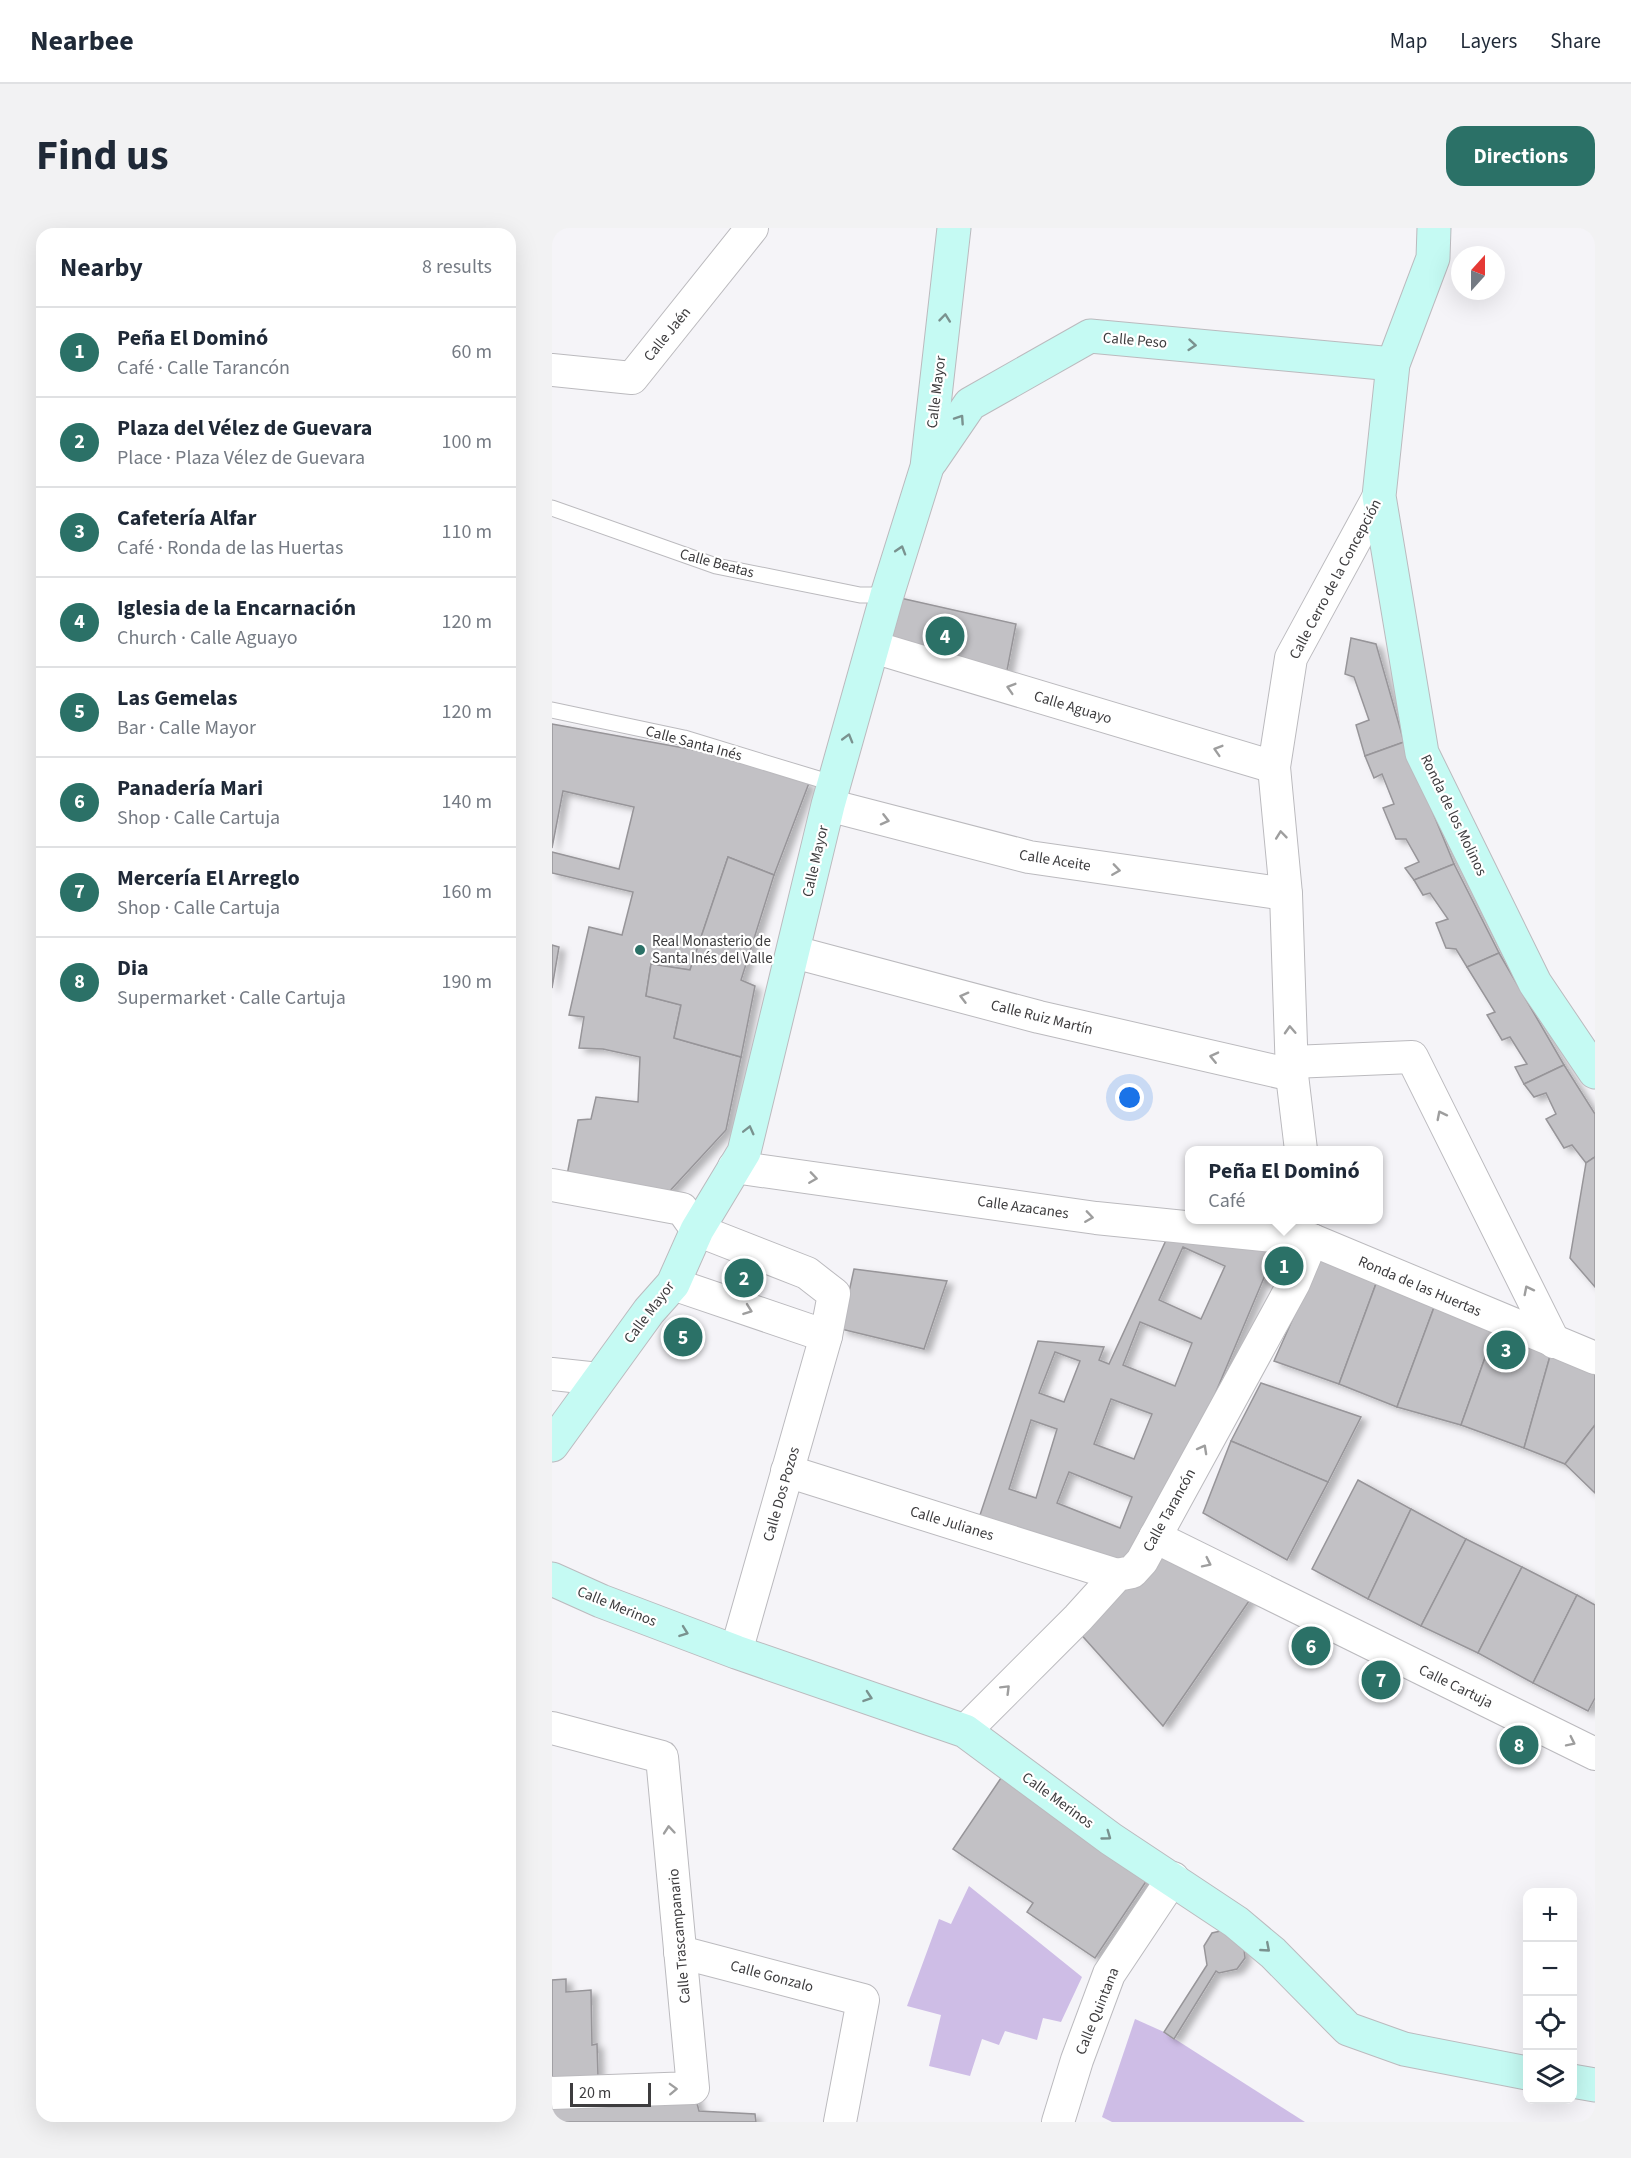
<!DOCTYPE html>
<meta charset="utf-8">
<style>
body{margin:0;font-family:"Source Sans 3",sans-serif;background:#f2f2f3;color:#1f2937}
.controls{position:absolute;right:18px;bottom:18px;display:grid;overflow:hidden;border-radius:12px;box-shadow:0 6px 24px #0002}
.controls button{width:54px;height:54px;display:grid;place-items:center;padding:0;border:0;border-bottom:2px solid #e0e1e3;background:#fff;color:#1f2937;font:30px sans-serif}
.compass{position:absolute;left:899px;top:18px;width:54px;height:54px;border-radius:50%;background:#fff;box-shadow:0 6px 24px #0002;rotate:21deg}
.scale{position:absolute;left:18px;bottom:15px;width:81px;box-sizing:border-box;padding-left:6px;border:3px solid #3d3c3e;border-top:0;font-size:16px;line-height:21px;white-space:nowrap;color:#3d3c3e;-webkit-text-stroke:4px #fff;paint-order:stroke}
.you{position:absolute;left:578px;top:870px;width:21px;height:21px;margin:-15px;border:4px solid #fff;border-radius:50%;background:#1a73e8;box-shadow:0 0 0 9px #1a73e833}
.badge{display:grid;place-items:center;width:39px;height:39px;border-radius:50%;background:#2b7167;color:#fff;font-size:20px;font-weight:700}
.pin{position:absolute;translate:-50% -50%;border:3px solid #fff;box-shadow:0 2px 6px #0006}
.popup{position:absolute;left:633px;top:918px;width:198px;height:78px;box-sizing:border-box;display:grid;place-content:center;border-radius:12px;background:#fff;filter:drop-shadow(0 2px 4px #0005);font-size:20px;white-space:nowrap;color:#747a83}
.popup b{font-size:22px;color:#1f2937}
.popup::after{content:'';position:absolute;left:50%;top:100%;margin-left:-12px;border:12px solid transparent;border-top-color:#fff}
.list{margin:0;padding:0;list-style:none}
h2{display:flex;justify-content:space-between;align-items:center;height:78px;margin:0;padding:0 24px;font-size:26px}
h2 small{font-size:20px;font-weight:400;color:#747a83}
.list li{display:grid;grid-template-columns:39px 1fr auto;gap:18px;align-items:center;box-sizing:border-box;height:90px;padding:0 24px;border-top:2px solid #e0e1e3}
.list b{display:block;font-size:22px;white-space:nowrap}
.list p{margin:0;font-size:20px;white-space:nowrap;color:#747a83}
.list em{font-size:20px;font-style:normal;color:#747a83}
.icon{flex:none;width:33px;height:33px;fill:none;stroke:currentColor;stroke-width:2;stroke-linecap:round;stroke-linejoin:round}
.map{position:relative;flex:none;width:1043px;height:1894px;overflow:hidden;border-radius:18px}
header{display:flex;align-items:center;gap:36px;box-sizing:border-box;height:84px;padding:0 30px;background:#fff;border-bottom:2px solid #e0e1e3}
header strong{font-size:28px}
nav{display:flex;gap:33px;margin-inline-start:auto;font-size:21px}
.intro{display:flex;align-items:center;justify-content:space-between;box-sizing:border-box;height:144px;padding:0 36px}
h1{margin:0;font-size:42px}
.button{padding:15px 27px;border-radius:18px;background:#2b7167;color:#fff;font-size:21px;font-weight:700}
main{display:flex;gap:36px;padding:0 36px}
aside{flex:1;background:#fff;border-radius:18px;box-shadow:0 6px 24px #0002}
.map>svg:first-child{display:block}
.green{fill:#cebde6}
.building{fill:#c2c1c5;stroke:#979599;stroke-width:1.5;fill-rule:evenodd;filter:url(#shadow)}
.lines{fill:none;stroke-linecap:round;stroke-linejoin:round}
.lane-casing{stroke:#bbbabe;stroke-width:17}
.street-casing{stroke:#bbbabe;stroke-width:34}
.secondary-casing{stroke:#bbbabe;stroke-width:35}
.lane{stroke:#fff;stroke-width:15}
.street{stroke:#fff;stroke-width:32}
.secondary{stroke:#c5faf3;stroke-width:33}
.oneway{stroke:#7a928f}
.oneway2{stroke:#9e9e9e}
.poi-dot{fill:#2b7167;stroke:#fff;stroke-width:2}
.labels{text-anchor:middle;stroke-width:4.5;stroke-linejoin:round;paint-order:stroke}
.street-label{font-size:15px;fill:#3d3c3e;stroke:#fff}
.poi-label{font-size:15px;fill:#3d3c3e;stroke:#fff;text-anchor:start}
</style>
<header>
<strong>Nearbee</strong>
<nav><a>Map</a><a>Layers</a><a>Share</a></nav>
</header>
<div class="intro"><h1>Find us</h1><a class="button">Directions</a></div>
<main>
<aside>
<h2>Nearby<small>8 results</small></h2>
<ul class="list">
<li><span class="badge">1</span><div><b>Peña El Dominó</b><p>Café · Calle Tarancón</p></div><em>60 m</em></li>
<li><span class="badge">2</span><div><b>Plaza del Vélez de Guevara</b><p>Place · Plaza Vélez de Guevara</p></div><em>100 m</em></li>
<li><span class="badge">3</span><div><b>Cafetería Alfar</b><p>Café · Ronda de las Huertas</p></div><em>110 m</em></li>
<li><span class="badge">4</span><div><b>Iglesia de la Encarnación</b><p>Church · Calle Aguayo</p></div><em>120 m</em></li>
<li><span class="badge">5</span><div><b>Las Gemelas</b><p>Bar · Calle Mayor</p></div><em>120 m</em></li>
<li><span class="badge">6</span><div><b>Panadería Mari</b><p>Shop · Calle Cartuja</p></div><em>140 m</em></li>
<li><span class="badge">7</span><div><b>Mercería El Arreglo</b><p>Shop · Calle Cartuja</p></div><em>160 m</em></li>
<li><span class="badge">8</span><div><b>Dia</b><p>Supermarket · Calle Cartuja</p></div><em>190 m</em></li>
</ul>
</aside>
<div class="map">
<svg width="1043" height="1894" viewBox="0 0 1043 1894">
<defs>
<filter id="shadow"><feDropShadow dx="6" dy="4" stdDeviation="3" flood-color="#0004"/></filter>
</defs>
<rect width="100%" height="100%" fill="#f5f4f8"/>
<g class="green">
<polygon points="417,1658 530,1749 509,1794 491,1790 485,1812 453,1803 447,1817 430,1811 418,1848 377,1838 389,1787 355,1778 387,1691 399,1696"/>
<polygon points="583,1791 612,1804 753,1894 560,1894 550,1889"/>
</g>
<g class="building">
<polygon points="335,367 464,396 452,458 321,419"/>
<polygon points="799,410 824,416 852,514 813,528 804,497 817,492 802,449 793,446"/>
<polygon points="0,496 154,524 257,555 222,647 176,629 138,742 99,736 94,768 129,777 122,810 189,829 174,902 115,966 15,947 26,892 39,891 44,869 86,874 88,829 51,821 27,820 32,789 17,787 37,699 70,707 81,664 0,645 0,624 67,641 82,579 11,563 0,620"/>
<polygon points="852,514 902,636 862,652 853,640 867,634 854,611 844,611 831,580 842,576 830,546 822,550 813,528"/>
<polygon points="176,629 222,647 189,752 203,758 189,829 122,810 129,777 94,768 99,736 138,742"/>
<polygon points="902,636 947,725 915,739 904,721 894,720 884,695 896,691 878,665 871,667 862,652"/>
<polygon points="0,717 7,719 0,760"/>
<polygon points="947,725 1012,837 972,856 963,839 975,836 958,809 950,812 935,787 943,784 915,739"/>
<polygon points="1012,837 1043,886 1043,929 1034,935 1020,917 1012,920 994,891 1004,886 994,865 982,869 972,856"/>
<polygon points="1043,929 1043,950 1034,935"/>
<polygon points="1043,929 1043,1059 1018,1030 1034,935"/>
<path d="M621,997l106,17 -124,295 -38,38 -142,-45 63,-189 66,6 -5,13 10,4zM631,1019l42,19 -24,53 -42,-19zM588,1094l52,21 -17,43 -52,-21zM503,1124l25,9 -16,41 -25,-9zM559,1171l41,15 -18,45 -40,-15zM479,1192l26,9 -21,69 -27,-9zM517,1244l63,25 -12,31 -63,-25z"/>
<polygon points="767,1032 825,1053 787,1156 722,1133"/>
<polygon points="302,1041 395,1053 372,1121 289,1101"/>
<polygon points="825,1053 884,1074 845,1179 787,1156"/>
<polygon points="884,1074 945,1096 909,1197 845,1179"/>
<polygon points="945,1096 1002,1114 972,1220 909,1197"/>
<polygon points="1002,1114 1043,1137 1043,1197 1013,1236 972,1220"/>
<polygon points="709,1155 809,1189 776,1254 679,1213"/>
<polygon points="1043,1197 1043,1265 1013,1236"/>
<polygon points="679,1213 776,1254 735,1332 651,1285"/>
<polygon points="806,1252 859,1281 816,1371 760,1341"/>
<polygon points="859,1281 914,1311 869,1398 816,1371"/>
<polygon points="914,1311 970,1339 926,1425 869,1398"/>
<polygon points="617,1316 706,1360 611,1498 525,1402"/>
<polygon points="970,1339 1025,1367 981,1455 926,1425"/>
<polygon points="1025,1367 1043,1377 1043,1470 1036,1483 981,1455"/>
<polygon points="451,1547 599,1646 543,1730 475,1684 481,1675 401,1621"/>
<polygon points="677,1701 691,1712 693,1730 685,1741 667,1745 664,1743 622,1811 612,1804 655,1737 652,1718 660,1705"/>
<polygon points="14,1751 14,1764 39,1762 40,1817 45,1816 46,1848 0,1850 0,1752"/>
<polygon points="141,1860 147,1883 203,1886 204,1894 0,1894 0,1865"/>
</g>
<g class="lines">
<defs>
<g id="lane">
<polyline points="0,280 164,338 308,367 335,367"/>
<polyline points="0,482 132,510 283,556"/>
</g>
<g id="street">
<polyline points="0,142 80,150 200,0"/>
<polyline points="321,419 722,539"/>
<polyline points="276,577 477,629 734,666"/>
<polyline points="242,724 487,789 740,847"/>
<polyline points="740,834 860,829 1002,1114"/>
<polyline points="749,922 740,847 734,666 722,539 739,430 827,268"/>
<polyline points="182,939 544,990 760,1012 1043,1130"/>
<polyline points="0,957 130,981 145,1002 255,1045 282,1066 274,1108 121,1056"/>
<polyline points="0,1146 47,1151"/>
<polyline points="235,1243 565,1347"/>
<polyline points="603,1309 1043,1526"/>
<polyline points="184,1424 274,1108"/>
<polyline points="0,1500 110,1529 141,1860 0,1865"/>
<polyline points="413,1503 526,1390 565,1347 580,1344 590,1333 742,1055 760,1012"/>
<polyline points="128,1724 311,1772 288,1894"/>
<polyline points="506,1894 525,1832 557,1746 621,1650"/>
</g>
<g id="secondary">
<polyline points="882,0 881,30 841,136 827,268 870,525 983,755 1043,844"/>
<polyline points="379,233 418,176 538,108 841,136"/>
<polyline points="0,1217 97,1083 121,1056 145,1002 192,924 276,577 335,367 375,239 402,0"/>
<polyline points="0,1351 49,1373 184,1424 413,1503 559,1611 684,1694 721,1725 796,1801 852,1821 975,1845"/>
<polyline points="1020,1853 1043,1857"/>
</g>
</defs>
<use href="#lane" class="lane-casing"/>
<use href="#street" class="street-casing"/>
<use href="#secondary" class="secondary-casing"/>
<use href="#lane" class="lane"/>
<use href="#street" class="street"/>
<use href="#secondary" class="secondary"/>
</g>
<defs><path id="oneway-chevron" d="M-2-3.5L2.5 0L-2 3.5" fill="none" stroke-width="1.6" stroke-linecap="round" stroke-linejoin="round" transform="scale(1.5)"/></defs>
<g class="oneway">
<use href="#oneway-chevron" transform="translate(393 90) rotate(-84)"/>
<use href="#oneway-chevron" transform="translate(640 117) rotate(5)"/>
<use href="#oneway-chevron" transform="translate(408 191) rotate(-56)"/>
<use href="#oneway-chevron" transform="translate(349 322) rotate(-73)"/>
<use href="#oneway-chevron" transform="translate(296 510) rotate(-74)"/>
<use href="#oneway-chevron" transform="translate(197 902) rotate(-76)"/>
<use href="#oneway-chevron" transform="translate(132 1404) rotate(20)"/>
<use href="#oneway-chevron" transform="translate(316 1469) rotate(19)"/>
<use href="#oneway-chevron" transform="translate(555 1608) rotate(36)"/>
<use href="#oneway-chevron" transform="translate(714 1720) rotate(41)"/>
</g>
<g class="oneway2">
<use href="#oneway-chevron" transform="translate(459 460) rotate(-163)"/>
<use href="#oneway-chevron" transform="translate(666 522) rotate(-163)"/>
<use href="#oneway-chevron" transform="translate(333 592) rotate(14)"/>
<use href="#oneway-chevron" transform="translate(729 607) rotate(-96)"/>
<use href="#oneway-chevron" transform="translate(564 642) rotate(8)"/>
<use href="#oneway-chevron" transform="translate(412 769) rotate(-165)"/>
<use href="#oneway-chevron" transform="translate(738 802) rotate(-93)"/>
<use href="#oneway-chevron" transform="translate(662 829) rotate(-167)"/>
<use href="#oneway-chevron" transform="translate(889 887) rotate(-117)"/>
<use href="#oneway-chevron" transform="translate(261 950) rotate(8)"/>
<use href="#oneway-chevron" transform="translate(537 989) rotate(8)"/>
<use href="#oneway-chevron" transform="translate(976 1062) rotate(-117)"/>
<use href="#oneway-chevron" transform="translate(196 1082) rotate(20)"/>
<use href="#oneway-chevron" transform="translate(651 1221) rotate(-61)"/>
<use href="#oneway-chevron" transform="translate(655 1335) rotate(26)"/>
<use href="#oneway-chevron" transform="translate(454 1461) rotate(-45)"/>
<use href="#oneway-chevron" transform="translate(1019 1514) rotate(26)"/>
<use href="#oneway-chevron" transform="translate(117 1602) rotate(-95)"/>
<use href="#oneway-chevron" transform="translate(121 1861) rotate(-2)"/>
</g>
<circle class="poi-dot" cx="88" cy="722" r="6"/>
<g class="labels">
<g class="street-label">
<text transform="translate(115 106) rotate(-51)" y="5">Calle Jaén</text>
<text transform="translate(583 112) rotate(5)" y="5">Calle Peso</text>
<text transform="translate(384 164) rotate(-83)" y="5">Calle Mayor</text>
<text transform="translate(165 335) rotate(15)" y="5">Calle Beatas</text>
<text transform="translate(783 351) rotate(-62)" y="5">Calle Cerro de la Concepción</text>
<text transform="translate(521 479) rotate(17)" y="5">Calle Aguayo</text>
<text transform="translate(142 515) rotate(15)" y="5">Calle Santa Inés</text>
<text transform="translate(902 587) rotate(64)" y="5">Ronda de los Molinos</text>
<text transform="translate(503 632) rotate(9)" y="5">Calle Aceite</text>
<text transform="translate(263 633) rotate(-77)" y="5">Calle Mayor</text>
<text transform="translate(490 789) rotate(14)" y="5">Calle Ruiz Martín</text>
<text transform="translate(471 979) rotate(8)" y="5">Calle Azacanes</text>
<text transform="translate(868 1058) rotate(23)" y="5">Ronda de las Huertas</text>
<text transform="translate(97 1084) rotate(-53)" y="5">Calle Mayor</text>
<text transform="translate(229 1266) rotate(-74)" y="5">Calle Dos Pozos</text>
<text transform="translate(617 1282) rotate(-61)" y="5">Calle Tarancón</text>
<text transform="translate(400 1295) rotate(17)" y="5">Calle Julianes</text>
<text transform="translate(65 1378) rotate(22)" y="5">Calle Merinos</text>
<text transform="translate(904 1458) rotate(26)" y="5">Calle Cartuja</text>
<text transform="translate(506 1572) rotate(36)" y="5">Calle Merinos</text>
<text transform="translate(127 1708) rotate(-95)" y="5">Calle Trascampanario</text>
<text transform="translate(220 1748) rotate(15)" y="5">Calle Gonzalo</text>
<text transform="translate(545 1783) rotate(-68)" y="5">Calle Quintana</text>
</g>
<g class="poi-label">
<text x="100" y="718">Real Monasterio de<tspan x="100" dy="17">Santa Inés del Valle</tspan></text>
</g>
</g>
</svg>
<div class="controls">
<button>+</button>
<button>−</button>
<button><svg class="icon" aria-label="locate" viewBox="0 0 24 24"><circle cx="12" cy="12" r="6"/><path d="M12 2v4M12 18v4M2 12h4M18 12h4"/></svg></button>
<button><svg class="icon" aria-label="layers" viewBox="0 0 24 24"><path d="M12 4l9 5-9 5-9-5zM3 14l9 5 9-5"/></svg></button>
</div>
<svg class="compass" viewBox="-18 -18 36 36"><path d="M0-13l5 13h-10z" fill="#e53935"/><path d="M0 13l5-13h-10z" fill="#747a83"/></svg>
<div class="scale">20 m</div>
<div class="you"></div>
<div class="pin badge" style="left:732px;top:1038px">1</div>
<div class="popup"><b>Peña El Dominó</b>Café</div>
<div class="pin badge" style="left:192px;top:1050px">2</div>
<div class="pin badge" style="left:954px;top:1122px">3</div>
<div class="pin badge" style="left:393px;top:408px">4</div>
<div class="pin badge" style="left:131px;top:1109px">5</div>
<div class="pin badge" style="left:759px;top:1418px">6</div>
<div class="pin badge" style="left:829px;top:1452px">7</div>
<div class="pin badge" style="left:967px;top:1517px">8</div>
</div>
</main>
